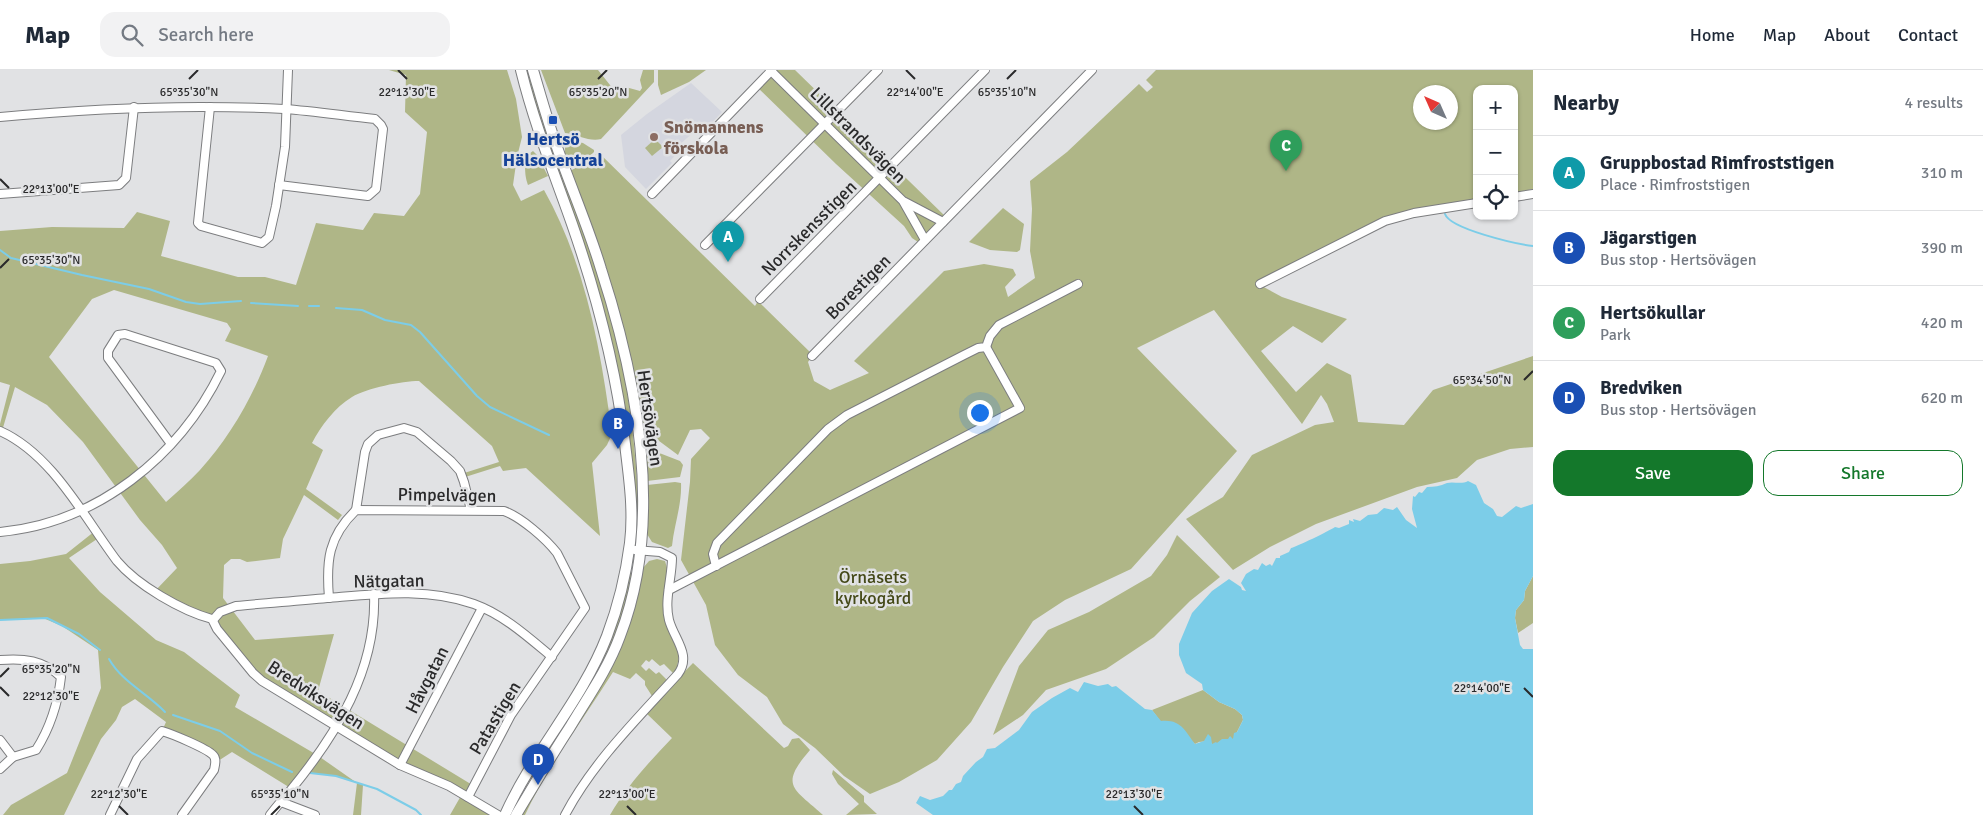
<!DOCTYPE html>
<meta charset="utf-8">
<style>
body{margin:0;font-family:Signika,sans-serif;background:#f2f2f3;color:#1f2937}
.controls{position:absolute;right:15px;top:15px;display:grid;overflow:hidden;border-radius:10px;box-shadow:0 1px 4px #0004}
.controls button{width:45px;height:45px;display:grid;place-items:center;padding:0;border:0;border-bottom:1px solid #e0e1e3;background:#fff;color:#1f2937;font:25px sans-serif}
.compass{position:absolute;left:1413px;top:15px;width:45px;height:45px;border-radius:50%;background:#fff;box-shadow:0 1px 4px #0004;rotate:315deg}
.you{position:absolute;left:979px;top:342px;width:18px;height:18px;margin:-12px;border:4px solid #fff;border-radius:50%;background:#1a73e8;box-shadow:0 0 0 8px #1a73e833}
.badge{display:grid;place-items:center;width:32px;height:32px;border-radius:50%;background:#14782b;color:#fff;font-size:16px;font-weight:700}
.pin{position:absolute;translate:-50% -41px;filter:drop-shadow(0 1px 2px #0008)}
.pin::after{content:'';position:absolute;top:26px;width:18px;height:15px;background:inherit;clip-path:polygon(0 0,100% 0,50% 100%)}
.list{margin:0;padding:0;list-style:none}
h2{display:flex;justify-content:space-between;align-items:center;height:65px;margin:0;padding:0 20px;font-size:21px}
h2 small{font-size:16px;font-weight:400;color:#747a83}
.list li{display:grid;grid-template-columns:32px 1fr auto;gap:15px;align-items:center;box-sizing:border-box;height:75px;padding:0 20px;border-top:1px solid #e0e1e3}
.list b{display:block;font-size:19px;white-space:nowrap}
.list p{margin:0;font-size:16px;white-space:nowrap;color:#747a83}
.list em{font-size:16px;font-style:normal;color:#747a83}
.actions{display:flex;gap:10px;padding:15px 20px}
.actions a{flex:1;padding:11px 0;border:1px solid #14782b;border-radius:15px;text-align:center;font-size:18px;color:#14782b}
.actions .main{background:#14782b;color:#fff}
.icon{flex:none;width:28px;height:28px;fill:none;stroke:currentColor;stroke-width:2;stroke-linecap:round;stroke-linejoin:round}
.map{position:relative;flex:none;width:1533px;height:745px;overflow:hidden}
header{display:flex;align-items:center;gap:30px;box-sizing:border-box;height:70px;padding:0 25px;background:#fff;border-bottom:1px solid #e0e1e3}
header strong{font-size:24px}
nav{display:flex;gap:28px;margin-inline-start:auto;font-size:18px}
.search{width:350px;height:45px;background:#f2f2f3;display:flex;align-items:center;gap:12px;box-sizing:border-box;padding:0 18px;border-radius:15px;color:#747a83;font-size:19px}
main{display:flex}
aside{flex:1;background:#fff}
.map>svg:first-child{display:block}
.built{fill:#d4d6df}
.green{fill:#afb687;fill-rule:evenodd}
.water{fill:#7ccde8}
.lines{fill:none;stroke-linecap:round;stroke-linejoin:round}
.stream{stroke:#7ccde8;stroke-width:2}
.minor-casing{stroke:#7c7d7f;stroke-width:10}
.major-casing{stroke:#7c7d7f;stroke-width:12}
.minor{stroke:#fff;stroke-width:8}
.major{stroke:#fff;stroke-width:10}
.ticks{fill:none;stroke:#2a2a2b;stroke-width:2}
.transit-dot{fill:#1a4fb4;stroke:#e1e2e4;stroke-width:2}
.education-dot{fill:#8d6e63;stroke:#e1e2e4;stroke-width:2}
.labels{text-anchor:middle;stroke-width:5;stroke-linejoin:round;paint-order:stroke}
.education-label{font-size:18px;font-weight:bold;fill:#785e54;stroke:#e1e2e4;text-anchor:start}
.street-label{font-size:18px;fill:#2a2a2b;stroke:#e1e2e4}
.transit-label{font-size:18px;font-weight:bold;fill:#164399;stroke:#e1e2e4}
.park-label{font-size:18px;fill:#444918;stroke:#e1e2e4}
.ticks-label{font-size:12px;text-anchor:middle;fill:#2a2a2b;stroke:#e1e2e4;stroke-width:5;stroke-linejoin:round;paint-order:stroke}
</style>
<header>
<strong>Map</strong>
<div class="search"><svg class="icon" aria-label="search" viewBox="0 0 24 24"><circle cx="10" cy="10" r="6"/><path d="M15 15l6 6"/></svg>Search here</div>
<nav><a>Home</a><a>Map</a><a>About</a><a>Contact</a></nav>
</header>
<main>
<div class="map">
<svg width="1533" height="745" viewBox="0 0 1533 745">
<rect width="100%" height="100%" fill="#e1e2e4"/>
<polygon class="built" points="691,13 722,42 704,61 697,59 677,77 680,80 670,91 672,93 646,119 625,97 621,65 647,44"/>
<g class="green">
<path d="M389,0h118l9,29 6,38 -5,20 -4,28 8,16 23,-11c42,75 57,161 68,244l-5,11 -15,18 8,73 -74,-68 -23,3 -3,-5 -38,12 -1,-4 38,-12 -7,-16 -73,-65c-17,0 -52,7 -67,16 -17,10 -31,29 -40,46l11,7 -17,39 36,26 -4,5 -34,-25 -21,44 -3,19 -33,4 -7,-3h-9l-7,6 -1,33 32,42 79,-6 -16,57 156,95 -6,11 30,18h-48l12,-21 -38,-19 -165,-97 -46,-58 -59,-28 23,-24 -15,-23 -22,-25 -57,-78 -36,-37 -32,-18 -13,44h-2v-7l10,-39 -10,-3v-151l52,-4 72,1 13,-16 33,9 -9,35 77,21h27l31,8 20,-62 47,7 11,-17 30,3 16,-22 7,-62 -22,-20 1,-37zM114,220l113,33 4,6 -6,12 43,15c-15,41 -39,82 -68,114 -10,11 -22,21 -34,32l-117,-145 43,-58z"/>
<path d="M524,0h5c30,87 63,174 86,263 15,59 21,119 24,180l-2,1 -12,-107 -15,-73 -19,-69 -32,-87z"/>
<path d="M541,0h57l16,20 8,-4 18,5 2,-3 -2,-8 3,-10h11v12l-53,57c-11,3 -23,-4 -36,-6z"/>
<polygon points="658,0 706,0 689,12 661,25 658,15"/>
<polygon points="771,0 795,0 947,148 921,174 912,168 904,156 836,94 756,16"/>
<path d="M1156,0h377v119l-19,4v-104h-37v112l-86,18 -131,66 22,12 65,22 -25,24 -29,-17 -32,25 35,41 31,-29 24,12 7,47 46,3 29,-35 100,-34v91l-23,2 -33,11 -20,18 -40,9 -101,37 -46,23 -37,23 -47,-51 37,-22 29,-42 63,-30 19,-3 -7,-18 -6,-9 -19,29 -88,-114 -77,38 100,103 -106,118 -66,31 -32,21 -30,46 -32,55 -34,38 -38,22 -29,12 -26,-18 -29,-28 -32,-24 -16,-27 -29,-22 -23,-30 -9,-40 -25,-45 9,-78 1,-23 19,-21 -9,-9 -11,1 -12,25 -27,-20 -13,3 -23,-119 -49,-146 25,-13 7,-8 157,154 3,-5 55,54 -5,7 6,19 16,9 39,-17 -15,-12 90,-90 40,-7 29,5 3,6 -11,12 3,10 27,-19 -5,-27 2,-42 -2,-28 37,-29 72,-68 8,8 6,-5 -7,-7zM1420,22h30v30h-30z"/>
<polygon points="565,69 583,73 594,80 594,82 582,93 569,97 565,86"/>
<polygon points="655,69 663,77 652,86 645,78"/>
<path d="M533,81l4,4 11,21 -20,9c-4,-10 -5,-28 5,-34z"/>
<polygon points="1003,138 1024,154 1020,180 1017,182 990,180 969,172"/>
<polygon points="649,379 680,391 683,395 680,407 647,411 647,381"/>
<path d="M675,412l6,1c1,22 -7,42 -9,63l-4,2 -16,-6 -5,-8v-49z"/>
<polygon points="95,461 100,467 69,488 100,522 156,570 184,582 240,625 235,637 317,685 357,713 363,715 361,745 353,745 357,713 336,706 310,703 292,719 232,682 215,693 212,684 162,661 166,652 135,629 122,637 116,650 101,669 64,745 3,745 11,735 67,703 101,618 98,580 62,556 43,548 0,550 0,494 30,491 66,484"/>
<polygon points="1177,465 1220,507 1190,531 1154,567 1106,599 1046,620 1023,645 993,665 1019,596 1048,560 1089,542 1151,506 1167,485"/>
<path d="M657,489l8,2 3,10 -2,19 9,53 4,11 -2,15 -3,5 -10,-10 -4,2 -8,-7 -3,3 -3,-2 -5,6 5,5 3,-3 7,6 3,-2 8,8 -15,16 -7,-11v-4l-9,-8 -6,6 -17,-7c-30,48 -64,92 -88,143h-9l83,-125 20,-40 12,-31 12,-51 6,-7z"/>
<polygon points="629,502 634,503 632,512 611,579 565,657 522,722 531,702 576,635"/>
<polygon points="1533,506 1533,553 1518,563 1515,548 1516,540 1524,530 1525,521"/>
<path d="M693,593l91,85 4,-2 4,-7 7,-1 11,12c-31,36 -17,38 13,65h-213c17,-29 39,-53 62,-77l-27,-26z"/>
<polygon points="1203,620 1219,632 1235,639 1242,645 1243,650 1233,670 1229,667 1229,669 1222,670 1216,674 1212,674 1210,671 1199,672 1195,674 1167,651 1161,652 1152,640"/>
<polygon points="833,700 864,726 864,732 877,744 846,745 859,734 838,714 832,704"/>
</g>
<path class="water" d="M1468,411l8,4 8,18 9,6 4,7 5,1 14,-11 5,2 12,-4v72l-8,15 -1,9 -8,10 -1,8 5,27 3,4h10v166h-600l-17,-12 4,-7 10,4 13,-4 6,-6h3l4,-6 5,-2 2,-6 13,-14 7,-5 4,-8 8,-1 24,-18 13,-18 20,-14 18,-10 8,4 6,-10 14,4 10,-2 4,3 4,-1 29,23 7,1 9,11c20,-2 24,10 34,23l9,-3 4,-7 3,3 1,7 4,-2 1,1 5,-4h6l2,-3 3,3 1,-6 3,-1 6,-12 -1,-5 -7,-6 -16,-7 -16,-12 -1,-6 -16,-11 -7,-18v-11l13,-31 20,-22 17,-12 12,8 1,3 4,1 -5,-8 5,-9 8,-5 4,1 4,-7 4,3 4,-2 2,2 4,-8h4v-2l9,-4 2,-4c5,-1 38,-17 44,-21l4,1 10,-4v-4l5,2 -1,-3 7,2 8,-6 9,-1 7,-6 9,2 4,-3 9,13 11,8 -5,-19 1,-13 2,1 4,-5 3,1 5,-6c7,0 13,-1 20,-4 7,-2 14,2 21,-2z"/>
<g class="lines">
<g class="stream">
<path d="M1445,144c5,15 71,30 88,32"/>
<polyline points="0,180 11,188 82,205 149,219 186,232 200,234 241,231"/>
<polyline points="251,233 298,236"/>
<polyline points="309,236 319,236"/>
<polyline points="336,238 362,240 385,250 411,255 420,262 477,326 490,337 549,365"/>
<polyline points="0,550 47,548 79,564 100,580"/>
<path d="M109,589c13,23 38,34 56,53"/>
<polyline points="173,645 220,661 252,683 292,702"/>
<polyline points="310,703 336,706 377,719 416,740 421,745"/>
</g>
<defs>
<g id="minor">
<polyline points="770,0 903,131 925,170"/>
<polyline points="210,37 198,153 201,156 262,173 269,167 276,136 285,77 288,0"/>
<path d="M0,47c95,-9 189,-13 284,-8 30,2 61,7 91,10l6,6 2,4 -7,60 -8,7 -89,-11"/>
<polyline points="0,124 119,115 126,108 134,37"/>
<polyline points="652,124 772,0"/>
<polyline points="1514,127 1533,124"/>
<polyline points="905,132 943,152"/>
<polyline points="705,175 878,0"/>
<polyline points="1260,214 1385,151 1414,143 1477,133"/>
<polyline points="760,229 985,0"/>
<polyline points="812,286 1092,0"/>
<path d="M0,361c52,23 84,86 117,130 20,24 65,50 95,58l5,10 36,44 9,8 138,84 49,21 49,29"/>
<polyline points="356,440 365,382 368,374 378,365 404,358 417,362 451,391 460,401 464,412 471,440"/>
<path d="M0,462c97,-9 179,-75 221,-161l-5,-8 -91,-29 -7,1 -10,16v7l63,86"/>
<polyline points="716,496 713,484 717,473 828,359 847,345 964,285 978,278 986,277 990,266 999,255 1078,214"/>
<polyline points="669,520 1020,338 986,277"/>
<path d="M329,528c-3,-37 -1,-61 27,-88l148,1c17,6 42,28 53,42l28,55 -74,107 -43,82"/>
<path d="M213,550l7,-8 16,-6c30,-3 61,-5 91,-8 48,-4 100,-11 147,6 30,11 54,33 78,53"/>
<path d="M0,590c24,-2 43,0 61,17 -3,26 -11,51 -25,73l-23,7 -13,12"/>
<polyline points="0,670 13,687"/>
<polyline points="400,695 482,538"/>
<polyline points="281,732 315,745"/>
<path d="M110,745l27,-56 25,-28c10,3 44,17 51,24 4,4 2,10 1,15l-32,45"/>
<path d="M270,745c6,-8 13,-16 20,-24 46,-56 87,-121 84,-197"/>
<path d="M565,745c28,-53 73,-97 113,-141 14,-19 -4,-35 -9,-54 -5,-20 3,-42 3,-62l-12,-6 -25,-2"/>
</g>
<g id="major">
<path d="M505,745c28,-63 77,-114 102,-179 11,-29 19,-62 23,-93 4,-33 -1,-66 -5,-99 -9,-75 -28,-148 -53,-220 -18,-51 -38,-101 -51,-154"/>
<path d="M516,745c18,-30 35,-59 54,-88 18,-30 38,-58 50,-91 44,-114 18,-253 -19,-367 -12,-40 -29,-79 -43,-119 -10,-27 -17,-53 -25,-80"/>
</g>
</defs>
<use href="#minor" class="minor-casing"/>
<use href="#major" class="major-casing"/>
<use href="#minor" class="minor"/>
<use href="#major" class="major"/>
</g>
<path class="ticks" d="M398,0l9,9M906,0l9,9M189,9l9,-9M598,9l9,-9M1007,9l9,-9M0,109l9,9M0,198l9,-9M1524,310l9,-9M0,607l9,-9M0,617l9,9M1524,618l9,9M119,736l9,9M627,736l9,9M1134,736l9,9M271,745l9,-9"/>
<rect class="transit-dot" x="548" y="45" width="10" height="10" rx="2.5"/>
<circle class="education-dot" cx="654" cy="67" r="5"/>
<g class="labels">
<g class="education-label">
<text x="664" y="63">Snömannens<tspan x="664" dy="21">förskola</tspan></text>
</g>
<g class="street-label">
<text transform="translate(858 65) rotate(45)" y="6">Lillstrandsvägen</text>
<text transform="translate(809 158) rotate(-45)" y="6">Norrskensstigen</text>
<text transform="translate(858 217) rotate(-45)" y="6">Borestigen</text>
<text transform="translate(650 348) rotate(82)" y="6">Hertsövägen</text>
<text transform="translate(447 425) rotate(1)" y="6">Pimpelvägen</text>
<text transform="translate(389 511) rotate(-1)" y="6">Nätgatan</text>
<text transform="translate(427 610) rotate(-63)" y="6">Håvgatan</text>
<text transform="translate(316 625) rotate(33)" y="6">Bredviksvägen</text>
<text transform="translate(495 648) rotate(-59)" y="6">Patastigen</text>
</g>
<g class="transit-label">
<text x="553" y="75">Hertsö<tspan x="553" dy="21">Hälsocentral</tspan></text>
</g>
<g class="park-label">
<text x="873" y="513">Örnäsets<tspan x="873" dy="21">kyrkogård</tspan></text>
</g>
</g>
<g class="ticks-label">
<text x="915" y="26">22°14'00"E</text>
<text x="189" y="26">65°35'30"N</text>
<text x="407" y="26">22°13'30"E</text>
<text x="1007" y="26">65°35'10"N</text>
<text x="598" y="26">65°35'20"N</text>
<text x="51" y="123">22°13'00"E</text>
<text x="51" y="194">65°35'30"N</text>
<text x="1482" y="314">65°34'50"N</text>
<text x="51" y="603">65°35'20"N</text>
<text x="1482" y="622">22°14'00"E</text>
<text x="51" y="630">22°12'30"E</text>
<text x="280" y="728">65°35'10"N</text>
<text x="119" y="728">22°12'30"E</text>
<text x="627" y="728">22°13'00"E</text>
<text x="1134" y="728">22°13'30"E</text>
</g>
</svg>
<div class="controls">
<button>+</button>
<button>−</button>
<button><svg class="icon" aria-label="locate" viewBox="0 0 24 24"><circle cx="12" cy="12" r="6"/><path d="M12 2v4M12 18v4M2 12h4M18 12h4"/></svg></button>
</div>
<svg class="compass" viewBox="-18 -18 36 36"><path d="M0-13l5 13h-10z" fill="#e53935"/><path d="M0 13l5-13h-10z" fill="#747a83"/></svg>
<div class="you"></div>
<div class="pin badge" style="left:728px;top:192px;background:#0f9aa8">A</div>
<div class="pin badge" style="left:618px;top:379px;background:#1a4fb4">B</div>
<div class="pin badge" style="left:1286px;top:101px;background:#2e9e5b">C</div>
<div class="pin badge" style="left:538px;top:715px;background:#1a4fb4">D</div>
</div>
<aside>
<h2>Nearby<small>4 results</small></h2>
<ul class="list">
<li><span class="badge" style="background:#0f9aa8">A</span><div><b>Gruppbostad Rimfroststigen</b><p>Place · Rimfroststigen</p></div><em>310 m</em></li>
<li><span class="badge" style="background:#1a4fb4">B</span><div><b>Jägarstigen</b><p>Bus stop · Hertsövägen</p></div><em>390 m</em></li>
<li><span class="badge" style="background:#2e9e5b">C</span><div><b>Hertsökullar</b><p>Park</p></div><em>420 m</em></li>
<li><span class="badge" style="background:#1a4fb4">D</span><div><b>Bredviken</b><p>Bus stop · Hertsövägen</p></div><em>620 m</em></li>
</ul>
<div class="actions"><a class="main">Save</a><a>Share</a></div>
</aside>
</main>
